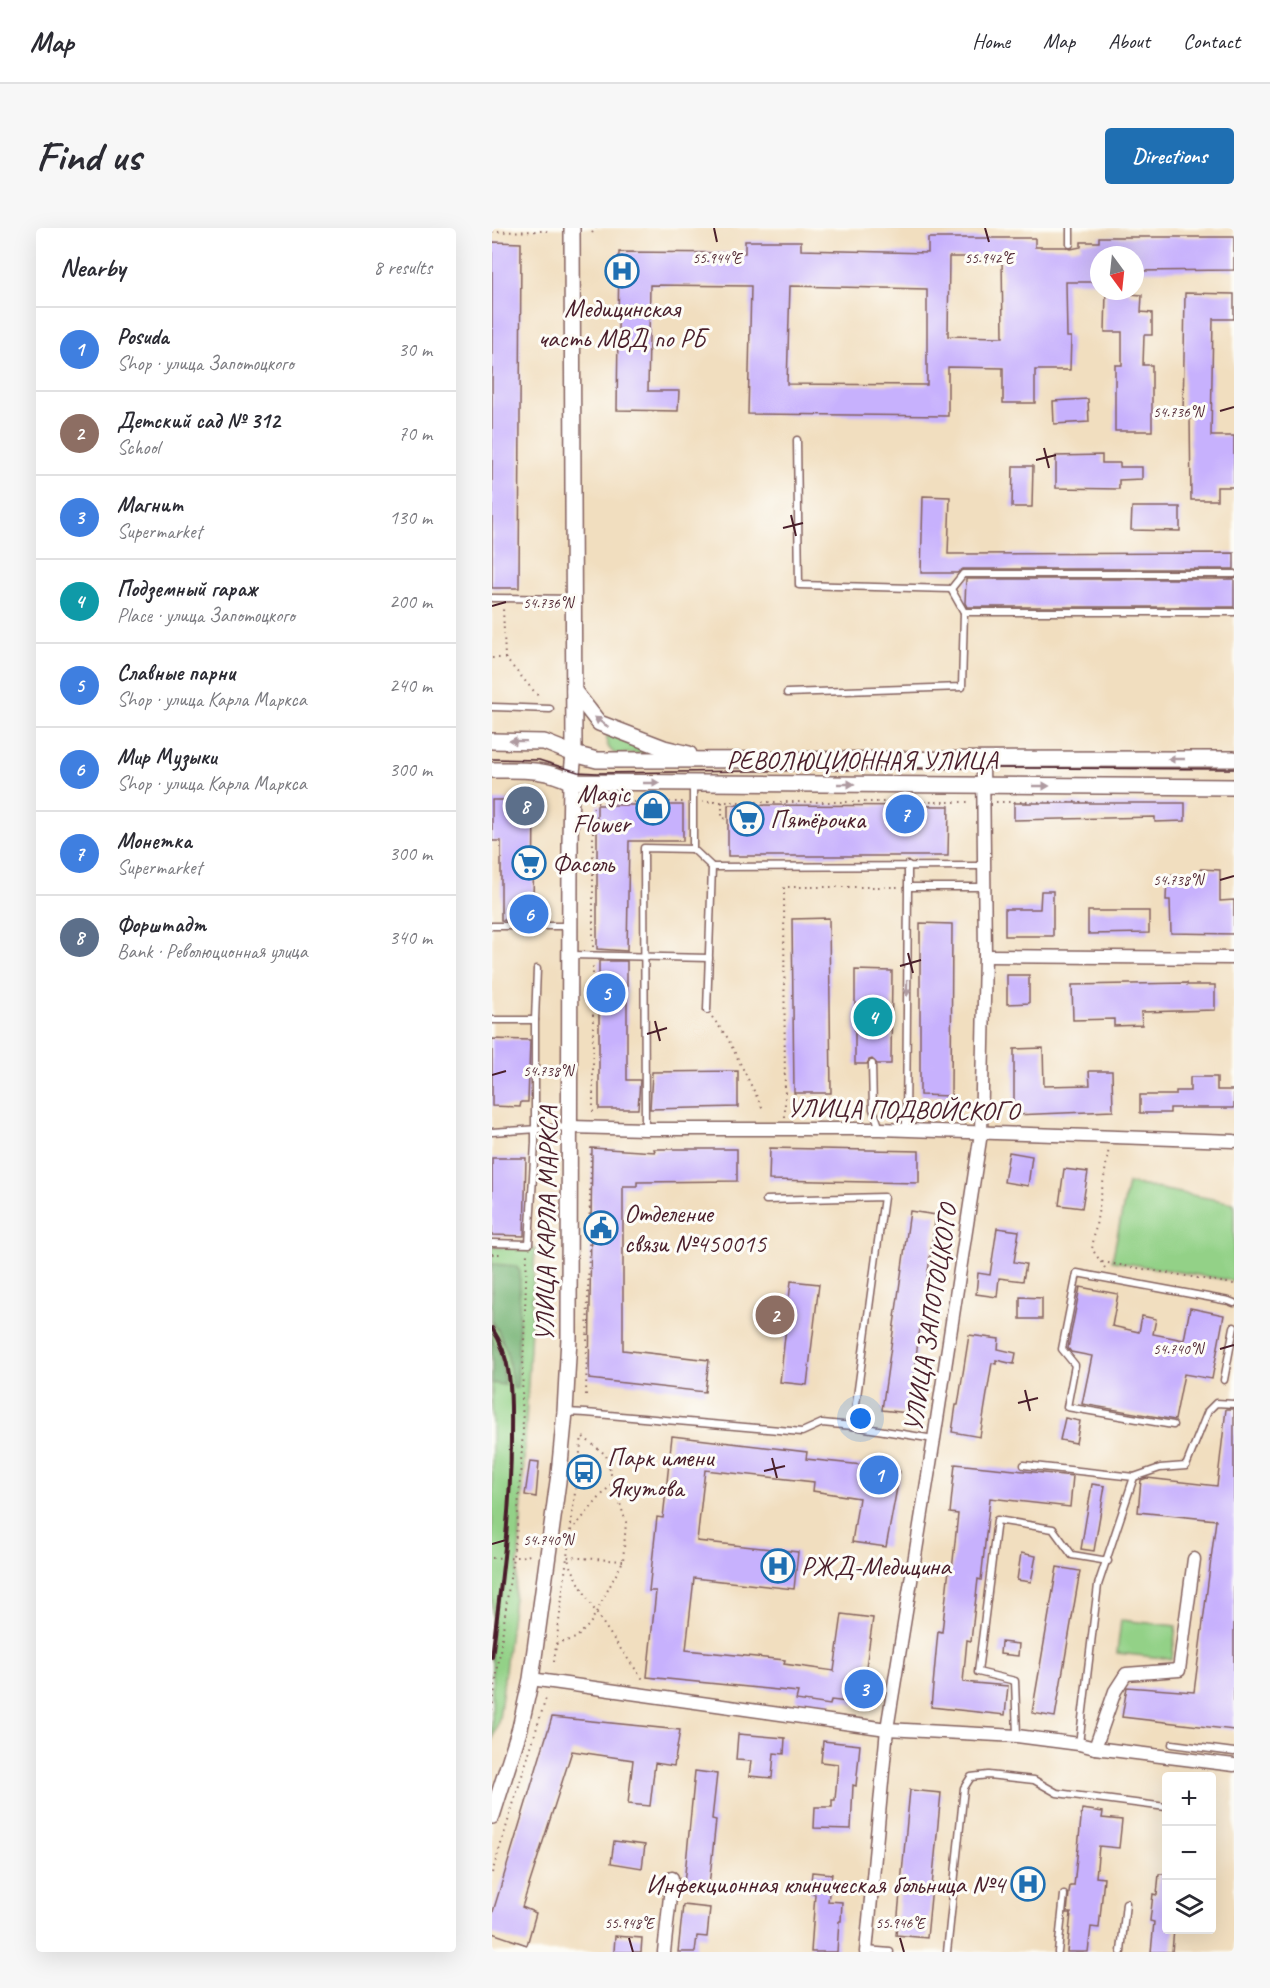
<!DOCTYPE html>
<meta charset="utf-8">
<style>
body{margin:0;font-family:Caveat,sans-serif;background:#f7f7f7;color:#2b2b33}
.controls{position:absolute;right:18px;bottom:18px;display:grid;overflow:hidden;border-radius:6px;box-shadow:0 6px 24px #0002}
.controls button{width:54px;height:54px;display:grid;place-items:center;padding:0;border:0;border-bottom:2px solid #e1e1e2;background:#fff;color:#2b2b33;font:30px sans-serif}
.compass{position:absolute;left:598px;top:18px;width:54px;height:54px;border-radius:50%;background:#fff;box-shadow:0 6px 24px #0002;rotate:165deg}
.you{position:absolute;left:369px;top:1191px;width:21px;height:21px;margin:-15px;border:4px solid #fff;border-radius:50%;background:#1a73e8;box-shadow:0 0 0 9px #1a73e833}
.badge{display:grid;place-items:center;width:39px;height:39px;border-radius:50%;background:#1f6fb2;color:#fff;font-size:20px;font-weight:700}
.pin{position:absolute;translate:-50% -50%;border:3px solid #fff;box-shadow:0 2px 6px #0006}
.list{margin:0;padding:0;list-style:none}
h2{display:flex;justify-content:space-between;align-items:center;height:78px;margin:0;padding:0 24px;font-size:26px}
h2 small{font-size:20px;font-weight:400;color:#7c7c81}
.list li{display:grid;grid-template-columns:39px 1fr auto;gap:18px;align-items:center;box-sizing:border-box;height:84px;padding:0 24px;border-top:2px solid #e1e1e2}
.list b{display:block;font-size:22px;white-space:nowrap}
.list p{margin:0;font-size:20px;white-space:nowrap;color:#7c7c81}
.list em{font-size:20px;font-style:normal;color:#7c7c81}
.icon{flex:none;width:33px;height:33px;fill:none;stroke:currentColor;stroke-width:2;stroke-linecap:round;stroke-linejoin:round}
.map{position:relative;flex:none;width:742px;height:1724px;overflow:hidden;border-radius:6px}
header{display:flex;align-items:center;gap:36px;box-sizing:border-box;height:84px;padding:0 30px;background:#fff;border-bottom:2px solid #e1e1e2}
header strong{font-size:28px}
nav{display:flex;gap:33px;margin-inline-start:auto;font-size:21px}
.intro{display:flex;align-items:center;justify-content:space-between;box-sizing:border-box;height:144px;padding:0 36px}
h1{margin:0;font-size:42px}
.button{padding:15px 27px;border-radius:6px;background:#1f6fb2;color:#fff;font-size:21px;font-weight:700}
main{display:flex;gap:36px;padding:0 36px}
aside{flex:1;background:#fff;border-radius:6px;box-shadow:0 6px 24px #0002}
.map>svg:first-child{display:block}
.green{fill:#93d187;stroke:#6e7859;stroke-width:1.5}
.forest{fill:#76b374;stroke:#606950;stroke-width:1.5}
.building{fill:#c7b1fd;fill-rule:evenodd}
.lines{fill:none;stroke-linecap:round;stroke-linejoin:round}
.service-casing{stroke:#84625f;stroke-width:9}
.minor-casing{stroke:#84625f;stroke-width:15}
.tertiary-casing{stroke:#84625f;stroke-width:18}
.path{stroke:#84625f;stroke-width:2;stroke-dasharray:1.5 4.5;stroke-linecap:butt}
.service{stroke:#fff;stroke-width:6}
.minor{stroke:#fff;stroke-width:12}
.tertiary{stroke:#fff;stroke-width:15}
.tram{stroke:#4a1f2b;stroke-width:1.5}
.rail{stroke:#4a1f2b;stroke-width:4}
.oneway{fill:#ae9aa0}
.ticks{fill:none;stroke:#4a1f2b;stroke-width:2}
.labels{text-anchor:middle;stroke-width:6;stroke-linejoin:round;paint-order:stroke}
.poi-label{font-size:26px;fill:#4a1f2b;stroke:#fdfcf7;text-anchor:start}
.street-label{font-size:26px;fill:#4a1f2b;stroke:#fdfcf7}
.ticks-label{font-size:15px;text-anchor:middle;fill:#4a1f2b;stroke:#fdfcf7;stroke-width:6;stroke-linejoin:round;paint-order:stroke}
</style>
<header>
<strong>Map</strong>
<nav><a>Home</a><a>Map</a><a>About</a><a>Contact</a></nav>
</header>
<div class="intro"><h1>Find us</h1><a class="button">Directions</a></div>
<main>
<aside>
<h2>Nearby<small>8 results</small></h2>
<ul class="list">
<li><span class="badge" style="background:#3f7fe0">1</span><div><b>Posuda</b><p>Shop · улица Запотоцкого</p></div><em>30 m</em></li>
<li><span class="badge" style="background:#8d6e63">2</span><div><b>Детский сад № 312</b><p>School</p></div><em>70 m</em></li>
<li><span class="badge" style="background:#3f7fe0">3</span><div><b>Магнит</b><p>Supermarket</p></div><em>130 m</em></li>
<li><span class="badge" style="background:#0f9aa8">4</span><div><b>Подземный гараж</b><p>Place · улица Запотоцкого</p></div><em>200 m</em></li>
<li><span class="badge" style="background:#3f7fe0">5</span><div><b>Славные парни</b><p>Shop · улица Карла Маркса</p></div><em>240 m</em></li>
<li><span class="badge" style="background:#3f7fe0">6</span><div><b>Мир Музыки</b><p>Shop · улица Карла Маркса</p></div><em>300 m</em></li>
<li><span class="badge" style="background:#3f7fe0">7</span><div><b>Монетка</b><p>Supermarket</p></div><em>300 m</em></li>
<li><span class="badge" style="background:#5c6f8a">8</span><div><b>Форштадт</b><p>Bank · Революционная улица</p></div><em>340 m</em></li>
</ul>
</aside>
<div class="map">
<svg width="742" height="1724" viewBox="0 0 742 1724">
<rect width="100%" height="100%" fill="#fdfcf7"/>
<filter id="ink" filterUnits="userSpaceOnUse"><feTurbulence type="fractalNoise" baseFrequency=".0167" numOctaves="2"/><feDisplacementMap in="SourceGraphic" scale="12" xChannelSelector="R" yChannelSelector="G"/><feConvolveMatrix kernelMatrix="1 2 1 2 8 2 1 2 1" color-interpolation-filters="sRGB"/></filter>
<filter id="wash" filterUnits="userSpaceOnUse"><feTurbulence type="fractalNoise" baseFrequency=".008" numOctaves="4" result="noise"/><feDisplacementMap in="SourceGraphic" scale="24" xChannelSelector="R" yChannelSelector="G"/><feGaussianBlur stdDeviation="1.35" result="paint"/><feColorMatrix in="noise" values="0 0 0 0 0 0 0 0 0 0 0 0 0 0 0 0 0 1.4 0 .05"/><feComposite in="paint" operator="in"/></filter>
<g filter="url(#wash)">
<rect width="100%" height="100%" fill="#f1debf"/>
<g class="green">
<path d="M116,505l51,20 -44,1c-8,-7 -10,-10 -7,-21z"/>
<polygon points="636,955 742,975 742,1053 620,1033"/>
<polygon points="0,1019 43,1021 27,1329 7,1491 0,1514"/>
<polygon points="629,1392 684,1398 680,1431 625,1425"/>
</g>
<g class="forest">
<polygon points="0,1036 24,1038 28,1044 25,1160 21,1160 15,1124 6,1102 0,1093"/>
<polygon points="0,1109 8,1127 13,1157 0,1155"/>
</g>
<g id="blocks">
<g class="building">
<path d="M607,9h135v33l-99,1v-16h-36v27h-33l1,55h4l-1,33h-35v33h-32v-35l-55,-1v49l-200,-2 3,-128 -101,-1 -2,106h31l-1,20 -61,-1 2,-158 126,1v-12h56v9l127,3v-15h107v9h31l5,2 10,-2v-5h18zM457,29h53l1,80 -55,-1zM298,58l137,3v96l-140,-1z"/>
<polygon points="0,14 29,15 27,360 0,360"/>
<polygon points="614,63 638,63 638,66 650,67 649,84 660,85 660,107 652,107 651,137 660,137 660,203 623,203 623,137 630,137 630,104 613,104"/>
<polygon points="693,65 742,66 742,91 721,91 719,208 742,208 742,259 725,259 725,272 699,272 698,188 691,188"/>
<polygon points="596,171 597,194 562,196 561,173"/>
<polygon points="610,227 610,235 628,235 628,239 650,239 650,251 627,252 627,261 564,260 564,228"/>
<polygon points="521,238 541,238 540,279 520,279"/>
<polygon points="431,268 458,269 456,326 742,325 742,341 471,341 465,345 429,345"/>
<polygon points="640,279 688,279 688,303 639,302"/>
<polygon points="474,351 742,351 742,379 475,379 473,375"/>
<polygon points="0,572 42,572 41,693 9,692 9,613 0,613"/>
<polygon points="522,575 693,575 693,593 663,594 663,589 522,592"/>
<polygon points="105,577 191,577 191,613 137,613 135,723 105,721"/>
<polygon points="236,577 457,578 456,628 236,628"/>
<polygon points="709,641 728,642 728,673 742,672 742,706 679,705 678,672 674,672 675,647 709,649"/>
<polygon points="549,663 561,663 561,708 513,708 513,681 548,681"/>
<polygon points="596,683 657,683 657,705 596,706"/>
<polygon points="337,690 339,865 302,865 300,691"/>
<polygon points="428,695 460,696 459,868 428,867"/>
<polygon points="107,733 135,733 135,852 148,852 146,881 107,881"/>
<polygon points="363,742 400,743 399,836 385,836 380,831 377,832 375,836 363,836"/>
<polygon points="515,747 537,747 537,775 515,776"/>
<polygon points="695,755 695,757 723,757 723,782 649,784 650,797 622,798 622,791 581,792 580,757"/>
<polygon points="0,811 38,812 36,874 29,874 28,879 0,878"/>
<polygon points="551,820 552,858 598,857 597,843 620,843 621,883 522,887 522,821"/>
<polygon points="246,843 246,879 158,881 160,844"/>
<polygon points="698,849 725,849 725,862 742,862 742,880 678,880 678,885 648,885 648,867 684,867 684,863 698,863"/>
<polygon points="100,920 163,924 162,921 245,921 245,953 145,954 145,958 131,958 131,1122 217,1132 213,1164 97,1151"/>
<polygon points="278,920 427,923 427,955 277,952"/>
<polygon points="517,924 540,928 536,958 512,954"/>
<polygon points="0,930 34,930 32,1008 0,1007"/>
<polygon points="572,941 596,944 590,980 567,977"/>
<polygon points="418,983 444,987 416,1185 390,1182"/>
<polygon points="505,1000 527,1003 522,1034 534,1036 531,1053 507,1050 505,1069 484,1066 486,1045 498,1047"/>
<polygon points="299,1053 327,1056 315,1157 288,1154"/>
<polygon points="588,1059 626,1066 620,1098 647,1104 650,1088 664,1091 661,1106 692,1112 698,1080 732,1087 720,1151 692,1146 683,1192 590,1176 600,1128 579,1124 576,1120"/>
<polygon points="528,1069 550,1070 550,1091 528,1091"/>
<polygon points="477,1107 507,1111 506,1121 524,1125 522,1136 504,1132 504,1136 500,1135 488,1209 460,1204 464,1177 466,1177"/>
<polygon points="734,1181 742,1181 742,1502 630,1489 635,1459 702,1464 724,1292 646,1284 649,1252 655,1250 725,1258"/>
<polygon points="573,1190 588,1193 584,1215 568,1212"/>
<polygon points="180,1208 315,1224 314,1231 390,1239 398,1237 405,1239 408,1244 394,1319 360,1314 367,1270 321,1263 322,1254 213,1242 205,1313 306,1324 302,1361 202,1350 194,1422 293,1432 292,1436 342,1443 350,1386 381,1390 369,1474 361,1477 356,1474 339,1472 338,1477 304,1472 306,1464 155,1449 164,1363 157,1363 165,1289 171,1290"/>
<polygon points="38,1233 47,1234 44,1269 33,1267"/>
<polygon points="463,1236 581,1248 578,1279 498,1270 489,1352 486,1351 479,1413 475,1412 471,1454 516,1458 513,1487 439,1479 446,1403 450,1404 457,1341 460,1342 466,1286 458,1285"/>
<polygon points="600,1256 613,1258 602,1323 589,1321"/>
<polygon points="529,1325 544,1328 539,1354 525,1352"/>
<polygon points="565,1339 588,1343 563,1489 540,1485"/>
<polygon points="509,1414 527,1416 526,1428 508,1426"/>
<polygon points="60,1489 188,1502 182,1538 163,1535 158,1578 136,1576 141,1532 80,1523 30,1679 44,1685 35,1717 0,1705 0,1687"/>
<polygon points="246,1506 293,1510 292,1526 282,1525 280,1550 257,1548 259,1533 244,1532"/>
<polygon points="331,1513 368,1517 364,1558 361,1557 359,1601 322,1600 323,1579 340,1579 340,1572 343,1572 346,1536 329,1534"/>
<polygon points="203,1543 225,1546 220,1591 224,1592 217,1658 192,1656"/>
<polygon points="418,1562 449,1565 435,1710 404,1707"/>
<polygon points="590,1581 611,1584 610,1590 630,1592 627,1620 607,1618 604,1649 612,1650 607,1700 599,1699 596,1724 575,1724 579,1685 575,1685 577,1665 578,1658 582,1658"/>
<polygon points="122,1613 153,1617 150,1640 119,1635"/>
<polygon points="320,1644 340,1646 336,1673 350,1674 349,1693 347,1693 345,1724 319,1724 323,1666 318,1665"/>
<polygon points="667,1646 675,1646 675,1701 682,1701 680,1724 659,1724 662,1694 658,1693 661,1666 665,1667"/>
<polygon points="191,1677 218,1680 215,1709 205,1708 203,1724 186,1724"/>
<polygon points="123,1708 150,1710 149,1724 122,1724"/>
</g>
</g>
</g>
<g filter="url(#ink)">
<use href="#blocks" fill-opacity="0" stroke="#84625f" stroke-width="1.5"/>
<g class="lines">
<defs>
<g id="service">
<polyline points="578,16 578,0"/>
<polyline points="305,212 307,357 459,361 471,346 742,346"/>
<polyline points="459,361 472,384"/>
<polyline points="0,370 81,371"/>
<polyline points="295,465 470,459 472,384 742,384"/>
<polyline points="0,479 58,481"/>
<polyline points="201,621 220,639"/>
<polyline points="416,637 416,659 492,659"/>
<polyline points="0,698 78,698"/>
<polyline points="80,727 217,730"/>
<polyline points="215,782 220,639 492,638"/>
<polyline points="0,792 43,792"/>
<polyline points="380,836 381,881 388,901"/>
<polyline points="153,901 152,620 201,621 201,556"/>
<polyline points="414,901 416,659"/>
<polyline points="0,904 76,899"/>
<polyline points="274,972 392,969 361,1198"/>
<polyline points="0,1015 37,1016 43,915 43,792 45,741"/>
<polyline points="732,1152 742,1099"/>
<polyline points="73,1184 94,1185 310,1204 330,1195 361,1198 442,1211"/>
<polyline points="681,1197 575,1179 583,1137 570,1121 585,1045 737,1073 742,1075"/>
<polyline points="532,1237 642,1249 668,1240 694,1238 716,1183 724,1175 742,1176"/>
<polyline points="525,1507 523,1453 486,1444 505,1292 561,1301 580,1327 616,1333"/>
<polyline points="587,1516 606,1357 642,1249"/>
<polyline points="680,1516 742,1524"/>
<polyline points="374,1722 398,1724"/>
<polyline points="455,1724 472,1560 479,1549 496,1547 542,1552 565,1565 674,1579"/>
<polyline points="566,1724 572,1667"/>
<polyline points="629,1724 634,1675"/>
</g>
<g id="minor">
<polyline points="493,728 742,730"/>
<polyline points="79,899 153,901 388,901 742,913"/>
<polyline points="39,1451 395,1501 525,1508 587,1516 603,1520 742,1537"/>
<polyline points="603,1520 623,1463 634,1446 687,1442 702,1331"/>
<polyline points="172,1724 180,1650"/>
<polyline points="374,1724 395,1501 442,1211 489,905 493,728 491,531"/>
</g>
<g id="tertiary">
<polyline points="82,463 107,495 172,520 197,526"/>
<polyline points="0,513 52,514 82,526 105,532 742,531"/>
<path d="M0,542c28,0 54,-2 79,12l663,5"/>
<polyline points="0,1588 28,1500 39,1451 67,1246 73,1184 77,1110 78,615 79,554 82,526 80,0"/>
</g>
</defs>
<use href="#service" class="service-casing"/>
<use href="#minor" class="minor-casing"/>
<use href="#tertiary" class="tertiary-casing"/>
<g class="path">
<polyline points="0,4 54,3 57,5"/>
<polyline points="100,5 104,0"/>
<polyline points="0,430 13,430 11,379"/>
<polyline points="13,430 48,470"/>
<polyline points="105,574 192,574"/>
<polyline points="210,574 480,574"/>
<polyline points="230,574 230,590 236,591"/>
<polyline points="504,574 600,574"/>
<polyline points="101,719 101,577"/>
<polyline points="220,789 235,809 272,883"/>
<polyline points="101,884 101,737"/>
<polyline points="293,889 292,659 407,659"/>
<polyline points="0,1026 11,1026"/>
<polyline points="610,1034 742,1056"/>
<polyline points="613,1040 600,1021 617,920"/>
<polyline points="94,1167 99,917"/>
<polyline points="79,1303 121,1254 114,1227 90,1208"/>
<polyline points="0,1330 27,1329 38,1327"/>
<path d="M131,1333l-56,-4c19,46 49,86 78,125"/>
<polyline points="64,1416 84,1410 98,1396 131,1333 134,1294 121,1254"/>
<polyline points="62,1434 90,1208"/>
<polyline points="0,1482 25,1299 31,1202 30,1169 35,1025"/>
<polyline points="0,1645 54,1470"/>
</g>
<use href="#service" class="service"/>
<use href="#minor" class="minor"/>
<use href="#tertiary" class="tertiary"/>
<polyline class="tram" points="0,531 47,532 86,544 105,545 491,540 742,541"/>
<path class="rail" d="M0,1100c22,33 19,73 19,111 0,73 -10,145 -19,218"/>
</g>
<defs><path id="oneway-solid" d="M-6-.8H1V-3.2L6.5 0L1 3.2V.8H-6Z" transform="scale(1.5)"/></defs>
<g class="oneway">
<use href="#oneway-solid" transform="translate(109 494) rotate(-146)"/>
<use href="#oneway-solid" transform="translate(26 513) rotate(-179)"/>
<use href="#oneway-solid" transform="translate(684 531) rotate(180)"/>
<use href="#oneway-solid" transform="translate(159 555)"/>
<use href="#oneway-solid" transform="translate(354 556)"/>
<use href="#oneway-solid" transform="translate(549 558)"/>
<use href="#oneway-solid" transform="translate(415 760) rotate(91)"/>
</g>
</g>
<path class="ticks" d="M222,0l3,14M493,0l4,14M728,183l14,-4M552,220l5,20M544,232l20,-5M299,287l5,21M291,300l20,-5M0,378l14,-4M728,652l14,-4M416,725l5,20M408,738l21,-6M163,793l5,20M155,806l20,-6M0,847l14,-4M728,1121l14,-4M533,1162l5,21M526,1175l20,-5M280,1230l5,20M272,1243l21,-5M0,1316l14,-4M137,1710l4,14M408,1710l4,14"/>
<defs>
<symbol id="hospital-ring" viewBox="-11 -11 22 22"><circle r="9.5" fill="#fdfcf7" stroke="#1f6fb2" stroke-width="1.5"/><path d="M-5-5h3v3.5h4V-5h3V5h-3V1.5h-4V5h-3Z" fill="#1f6fb2"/></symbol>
<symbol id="shop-ring" viewBox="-11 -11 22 22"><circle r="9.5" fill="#fdfcf7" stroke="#1f6fb2" stroke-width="1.5"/><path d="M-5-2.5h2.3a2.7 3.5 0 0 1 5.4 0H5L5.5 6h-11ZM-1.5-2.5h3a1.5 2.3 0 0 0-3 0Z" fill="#1f6fb2"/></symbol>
<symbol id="supermarket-ring" viewBox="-11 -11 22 22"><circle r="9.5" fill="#fdfcf7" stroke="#1f6fb2" stroke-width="1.5"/><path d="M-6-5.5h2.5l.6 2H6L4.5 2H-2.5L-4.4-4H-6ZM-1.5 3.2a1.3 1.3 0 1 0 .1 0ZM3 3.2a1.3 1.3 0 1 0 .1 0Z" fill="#1f6fb2"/></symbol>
<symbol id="civic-ring" viewBox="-11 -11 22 22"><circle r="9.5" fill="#fdfcf7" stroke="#1f6fb2" stroke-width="1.5"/><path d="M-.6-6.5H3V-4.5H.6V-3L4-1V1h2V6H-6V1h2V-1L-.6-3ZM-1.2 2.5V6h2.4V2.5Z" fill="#1f6fb2"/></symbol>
<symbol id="bus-ring" viewBox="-11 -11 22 22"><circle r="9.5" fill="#fdfcf7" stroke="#1f6fb2" stroke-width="1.5"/><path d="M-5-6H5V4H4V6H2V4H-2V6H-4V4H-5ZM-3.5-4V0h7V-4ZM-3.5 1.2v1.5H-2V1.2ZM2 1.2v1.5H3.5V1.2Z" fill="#1f6fb2"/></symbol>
</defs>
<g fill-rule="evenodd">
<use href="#hospital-ring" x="111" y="24" width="38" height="38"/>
<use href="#shop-ring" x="142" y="561" width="38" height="38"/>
<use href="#supermarket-ring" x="236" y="572" width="38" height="38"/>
<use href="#supermarket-ring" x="18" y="616" width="38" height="38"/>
<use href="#civic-ring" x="90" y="981" width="38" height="38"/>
<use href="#bus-ring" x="73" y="1225" width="38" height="38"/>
<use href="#hospital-ring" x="267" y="1319" width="38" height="38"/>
<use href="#hospital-ring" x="517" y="1637" width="38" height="38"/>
</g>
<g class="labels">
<g class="poi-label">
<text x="130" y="89" text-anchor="middle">Медицинская<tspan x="130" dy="30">часть МВД по РБ</tspan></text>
<text x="138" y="574" text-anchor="end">Magic<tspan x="138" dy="30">Flower</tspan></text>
<text x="278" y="600">Пятёрочка</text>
<text x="60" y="644">Фасоль</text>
<text x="132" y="994">Отделение<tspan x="132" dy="30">связи №450015</tspan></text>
<text x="115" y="1238">Парк имени<tspan x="115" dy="30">Якутова</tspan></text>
<text x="309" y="1347">РЖД-Медицина</text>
<text x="513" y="1665" text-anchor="end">Инфекционная клиническая больница №4</text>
</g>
<g class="street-label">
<text x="370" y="541">РЕВОЛЮЦИОННАЯ УЛИЦА</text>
<text transform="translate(411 881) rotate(1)" y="9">УЛИЦА ПОДВОЙСКОГО</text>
<text transform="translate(54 996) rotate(-89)" y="9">УЛИЦА КАРЛА МАРКСА</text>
<text transform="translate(438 1090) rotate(-81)" y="9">УЛИЦА ЗАПОТОЦКОГО</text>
</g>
</g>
<g class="ticks-label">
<text x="225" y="35">55.944°E</text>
<text x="497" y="35">55.942°E</text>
<text x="686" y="189">54.736°N</text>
<text x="56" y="380">54.736°N</text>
<text x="686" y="657">54.738°N</text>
<text x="56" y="848">54.738°N</text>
<text x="686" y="1126">54.740°N</text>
<text x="56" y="1317">54.740°N</text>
<text x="137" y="1700">55.948°E</text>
<text x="408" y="1700">55.946°E</text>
</g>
</svg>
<div class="controls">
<button>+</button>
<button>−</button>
<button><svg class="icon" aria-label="layers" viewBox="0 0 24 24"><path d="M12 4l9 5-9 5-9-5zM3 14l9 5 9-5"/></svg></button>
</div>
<svg class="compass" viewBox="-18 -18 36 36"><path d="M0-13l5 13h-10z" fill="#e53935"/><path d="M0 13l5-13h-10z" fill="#7c7c81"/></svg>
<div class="you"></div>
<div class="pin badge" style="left:387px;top:1247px;background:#3f7fe0">1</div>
<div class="pin badge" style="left:283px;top:1087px;background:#8d6e63">2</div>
<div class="pin badge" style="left:372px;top:1461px;background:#3f7fe0">3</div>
<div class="pin badge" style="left:381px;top:789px;background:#0f9aa8">4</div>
<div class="pin badge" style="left:114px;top:765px;background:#3f7fe0">5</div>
<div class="pin badge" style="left:37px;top:686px;background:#3f7fe0">6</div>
<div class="pin badge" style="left:413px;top:586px;background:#3f7fe0">7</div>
<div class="pin badge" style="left:33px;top:578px;background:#5c6f8a">8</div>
</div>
</main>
